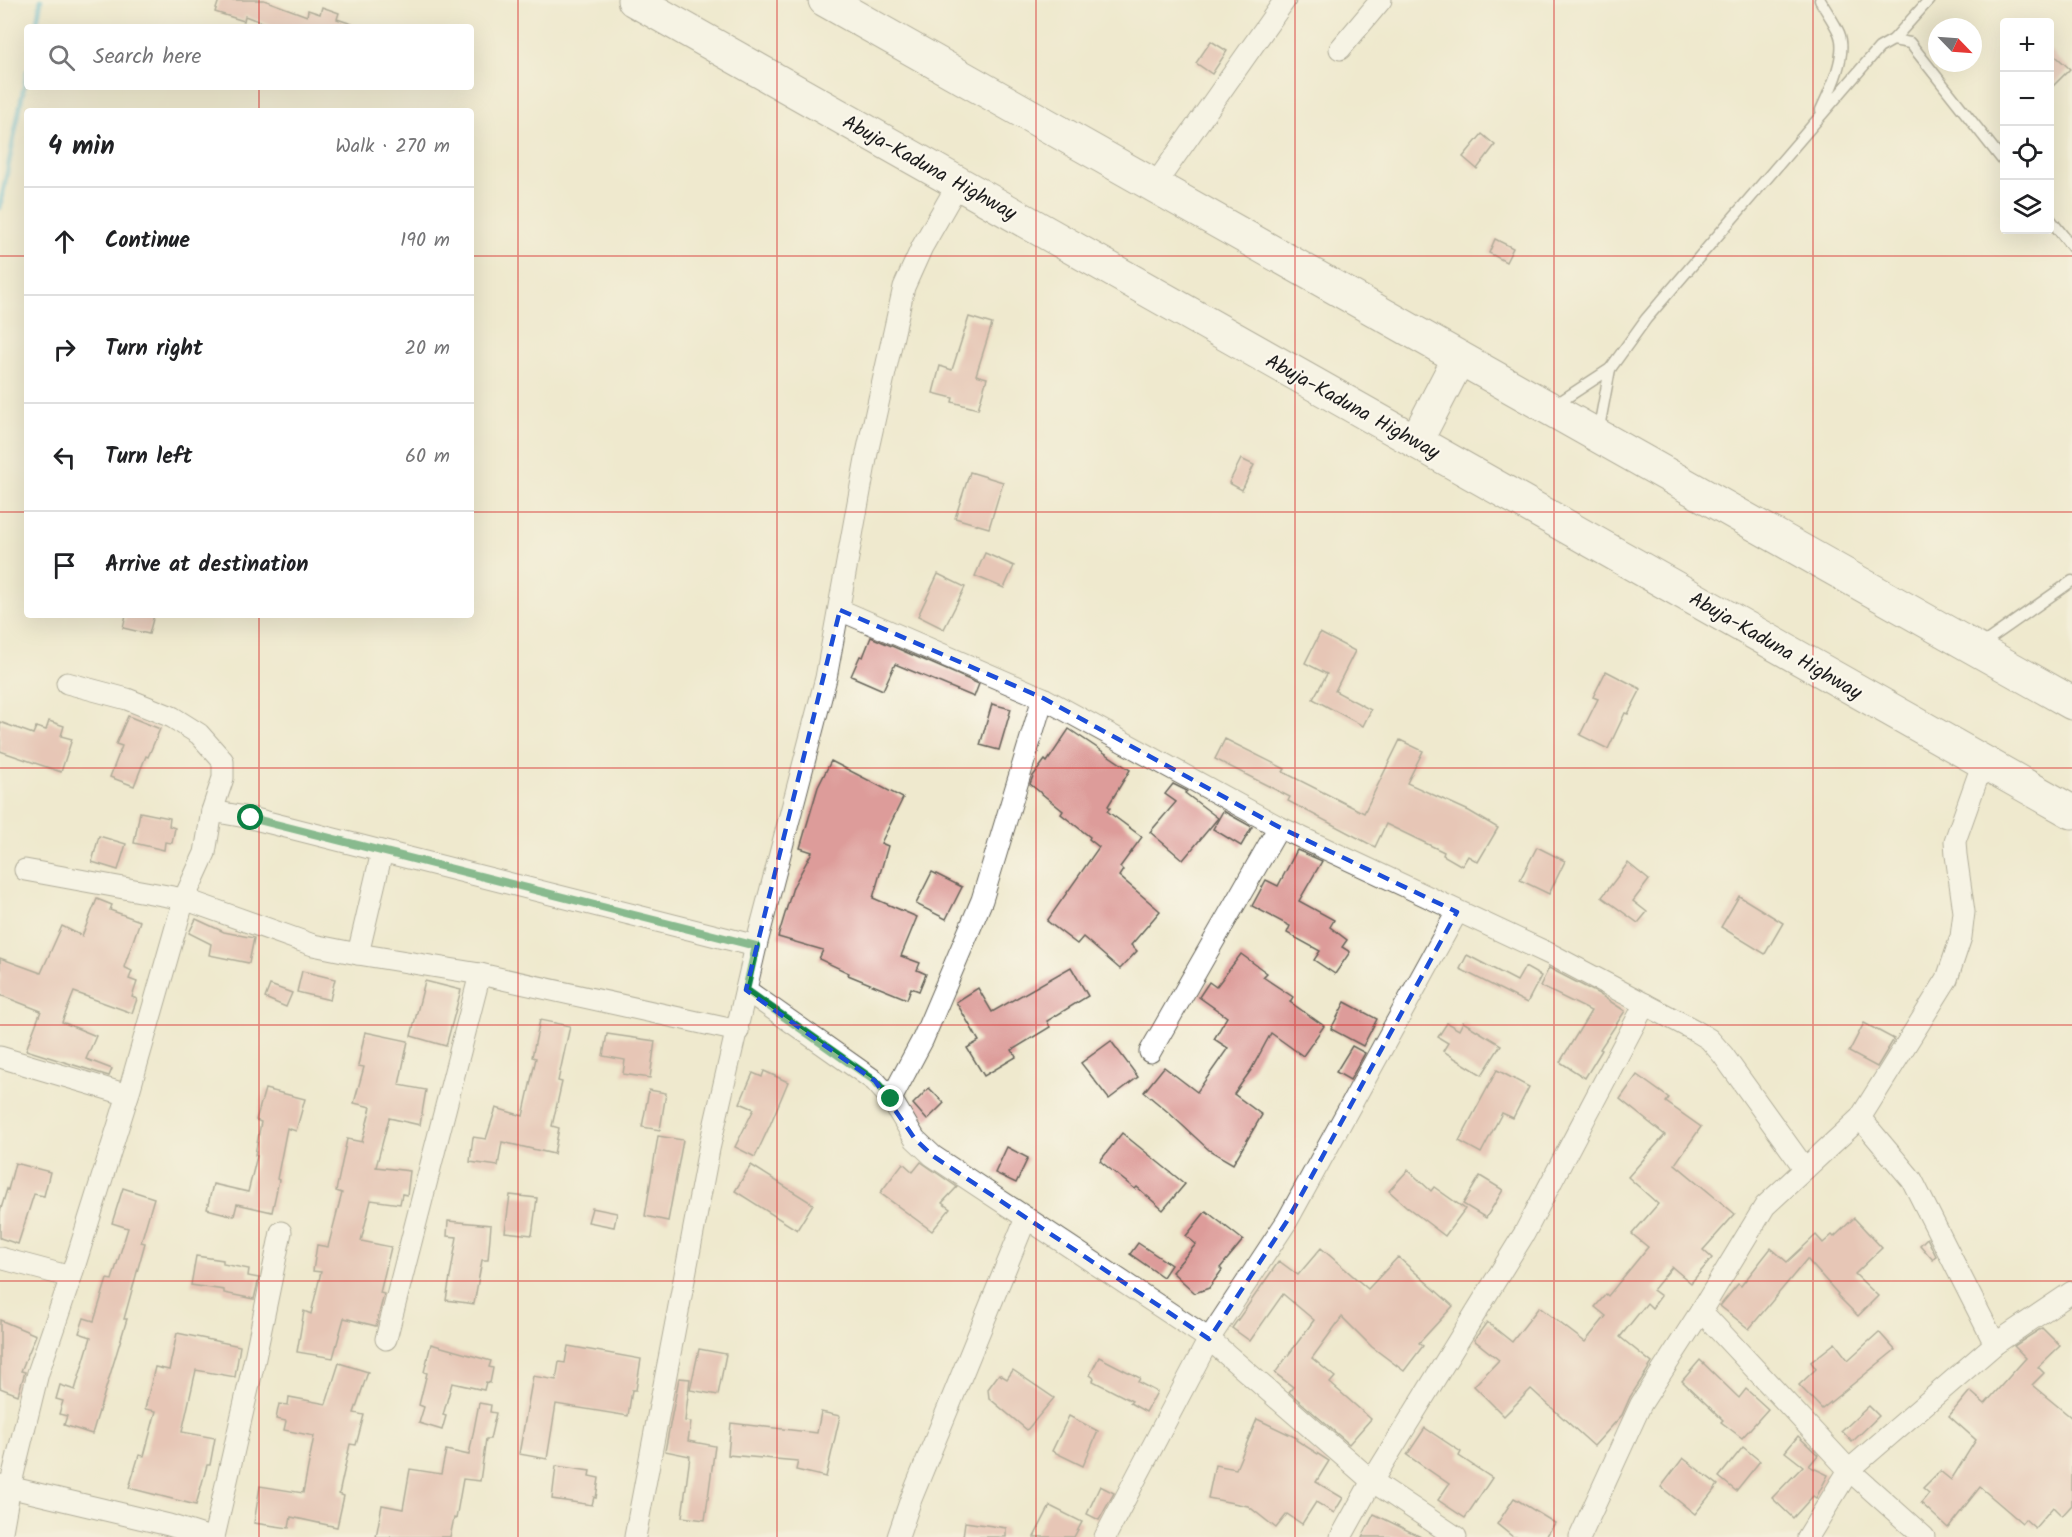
<!DOCTYPE html>
<meta charset="utf-8">
<style>
body{margin:0;font-family:Kalam,sans-serif;background:#f6f6f6;color:#202124}
.controls{position:absolute;right:18px;top:18px;display:grid;overflow:hidden;border-radius:6px;box-shadow:0 6px 24px #0002}
.controls button{width:54px;height:54px;display:grid;place-items:center;padding:0;border:0;border-bottom:2px solid #e0e0e0;background:#fff;color:#202124;font:30px sans-serif}
.compass{position:absolute;left:1928px;top:18px;width:54px;height:54px;border-radius:50%;background:#fff;box-shadow:0 6px 24px #0002;rotate:115deg}
.stop{position:absolute;width:18px;height:18px;margin:-14px;border:4px solid #0b8043;border-radius:50%;background:#fff}
.stop.end{background:#0b8043;border-color:#fff;box-shadow:0 2px 6px #0008}
.list{margin:0;padding:0;list-style:none}
h2{display:flex;justify-content:space-between;align-items:center;height:78px;margin:0;padding:0 24px;font-size:26px}
h2 small{font-size:20px;font-weight:400;color:#757577}
.list li{display:grid;grid-template-columns:39px 1fr auto;gap:18px;align-items:center;box-sizing:border-box;height:108px;padding:0 24px;border-top:2px solid #e0e0e0}
.list b{display:block;font-size:22px;white-space:nowrap}
.list em{font-size:20px;font-style:normal;color:#757577}
.icon{flex:none;width:33px;height:33px;fill:none;stroke:currentColor;stroke-width:2;stroke-linecap:round;stroke-linejoin:round}
.map{position:relative;flex:none;width:2072px;height:1537px;overflow:hidden}
.search{position:absolute;background:#fff;box-shadow:0 6px 24px #0002;left:24px;top:24px;width:450px;height:66px;display:flex;align-items:center;gap:15px;box-sizing:border-box;padding:0 21px;border-radius:6px;color:#757577;font-size:22px}
.panel{position:absolute;background:#fff;box-shadow:0 6px 24px #0002;left:24px;top:108px;width:450px;height:510px;border-radius:6px}
.map>svg:first-child{display:block}
.lines{fill:none;stroke-linecap:round;stroke-linejoin:round}
.stream{stroke:#58b5d6;stroke-width:5}
.building{fill:#dd9c9a}
.service-casing{stroke:#66645a;stroke-width:13}
.minor-casing{stroke:#66645a;stroke-width:23}
.trunk-casing{stroke:#66645a;stroke-width:35}
.service{stroke:#fff;stroke-width:10}
.minor{stroke:#fff;stroke-width:21}
.trunk{stroke:#fff;stroke-width:33}
.route{stroke:#0b8043;stroke-width:8}
.marked{fill:none;stroke:#1d4ed8;stroke-width:4.5;stroke-dasharray:12 8;stroke-linejoin:round}
.grid{fill:none;stroke:#d62828;stroke-width:1.5;stroke-opacity:0.55}
.labels{text-anchor:middle;stroke-width:4.5;stroke-linejoin:round;paint-order:stroke}
.street-label{font-size:20px;fill:#1c1c1c;stroke:#fbf7ec}
</style>
<div class="map">
<svg width="2072" height="1537" viewBox="0 0 2072 1537">
<rect width="100%" height="100%" fill="#fbf7ec"/>
<filter id="ink" filterUnits="userSpaceOnUse"><feTurbulence type="fractalNoise" baseFrequency=".0167" numOctaves="2"/><feDisplacementMap in="SourceGraphic" scale="12" xChannelSelector="R" yChannelSelector="G"/><feConvolveMatrix kernelMatrix="1 2 1 2 8 2 1 2 1" color-interpolation-filters="sRGB"/></filter>
<filter id="wash" filterUnits="userSpaceOnUse"><feTurbulence type="fractalNoise" baseFrequency=".008" numOctaves="4" result="noise"/><feDisplacementMap in="SourceGraphic" scale="24" xChannelSelector="R" yChannelSelector="G"/><feGaussianBlur stdDeviation="1.35" result="paint"/><feColorMatrix in="noise" values="0 0 0 0 0 0 0 0 0 0 0 0 0 0 0 0 0 1.4 0 .05"/><feComposite in="paint" operator="in"/></filter>
<g filter="url(#wash)">
<rect width="100%" height="100%" fill="#efe9ce"/>
<g class="lines">
<g class="stream">
<polyline points="36,27 41,0"/>
<polyline points="0,208 27,71"/>
</g>
</g>
<g id="blocks">
<g class="building">
<polygon points="219,0 264,0 307,16 308,10 320,14 322,7 339,13 337,19 352,24 351,27 274,27 245,16 244,21 215,12"/>
<polygon points="1211,41 1227,51 1212,74 1196,63"/>
<polygon points="2049,50 2070,69 2049,90"/>
<polygon points="1482,134 1495,145 1477,169 1463,157"/>
<polygon points="1495,239 1513,248 1506,262 1489,253"/>
<polygon points="969,317 992,324 976,375 987,378 978,409 952,402 953,398 933,393 940,366 952,370"/>
<polygon points="1241,459 1254,465 1242,490 1229,483"/>
<polygon points="970,472 1003,482 989,528 955,518"/>
<polygon points="985,553 1014,566 1004,588 975,576"/>
<polygon points="938,574 965,587 944,629 918,616"/>
<polygon points="126,615 154,615 149,634 123,628"/>
<polygon points="1320,633 1355,651 1335,691 1371,710 1363,726 1313,699 1327,674 1305,663"/>
<polygon points="871,637 979,684 974,697 895,664 883,690 851,676 860,656 863,657"/>
<polygon points="1606,671 1641,689 1628,714 1625,713 1608,749 1580,735 1598,699 1593,697"/>
<polygon points="992,704 1011,709 999,750 980,745"/>
<polygon points="128,716 160,729 148,757 146,756 134,786 110,777 122,746 116,744"/>
<polygon points="49,721 64,726 61,736 72,739 61,772 0,751 0,722 33,734 36,727 46,730"/>
<polygon points="1069,729 1130,770 1108,806 1110,808 1107,811 1142,837 1120,867 1123,870 1119,876 1160,911 1131,945 1137,951 1120,969 1083,937 1077,944 1047,921 1099,847 1089,839 1090,837 1061,814 1063,811 1030,784 1033,776 1045,760 1047,762"/>
<polygon points="1225,739 1285,769 1283,772 1364,813 1400,740 1423,751 1407,783 1469,811 1498,828 1478,862 1468,856 1462,866 1443,855 1444,852 1386,824 1375,847 1288,801 1290,797 1215,759"/>
<polygon points="831,761 903,798 881,843 888,846 873,898 917,917 901,956 920,963 917,970 926,974 919,991 911,988 907,999 848,975 849,973 819,959 823,950 778,937 793,887 812,852 800,848 818,787"/>
<polygon points="1173,784 1187,791 1185,793 1218,818 1183,860 1150,832 1176,802 1165,794"/>
<polygon points="1223,811 1252,827 1241,846 1213,829"/>
<polygon points="140,812 170,818 169,826 175,828 172,843 165,842 164,850 134,843"/>
<polygon points="99,836 126,844 118,870 92,862"/>
<polygon points="1537,847 1565,861 1549,894 1520,880"/>
<polygon points="1297,850 1322,861 1299,901 1334,920 1330,927 1347,940 1342,947 1350,952 1335,974 1314,960 1320,951 1287,933 1290,926 1252,906 1266,880 1278,886"/>
<polygon points="1628,863 1649,880 1633,901 1647,912 1638,923 1602,897"/>
<polygon points="932,872 962,887 946,919 916,904"/>
<polygon points="1739,896 1783,923 1765,954 1721,927"/>
<polygon points="97,899 112,905 110,910 140,921 124,967 132,971 129,979 137,982 132,997 137,999 132,1013 74,992 62,1022 96,1036 86,1059 112,1069 109,1076 26,1050 41,1011 0,995 0,958 41,973 62,926 82,936"/>
<polygon points="196,919 224,932 254,938 249,963 209,955 211,944 189,933"/>
<polygon points="1241,954 1267,973 1263,977 1293,997 1290,1002 1324,1026 1303,1056 1271,1033 1251,1070 1234,1094 1262,1115 1233,1164 1209,1150 1168,1112 1144,1092 1164,1067 1197,1092 1228,1048 1214,1039 1227,1017 1199,997 1209,982 1216,987"/>
<polygon points="1467,955 1517,981 1525,967 1541,976 1527,1003 1460,969"/>
<polygon points="1071,967 1088,996 1047,1021 1050,1027 1012,1050 1016,1057 984,1076 967,1048 979,1041 956,1002 978,988 992,1012"/>
<polygon points="1549,968 1599,994 1625,1011 1600,1049 1602,1050 1585,1078 1560,1062 1591,1011 1540,986"/>
<polygon points="302,971 335,979 330,1000 297,992"/>
<polygon points="425,981 461,990 446,1046 411,1036"/>
<polygon points="270,985 292,993 286,1007 265,998"/>
<polygon points="1345,1002 1377,1019 1363,1046 1331,1029"/>
<polygon points="540,1020 570,1026 558,1081 562,1082 552,1126 559,1128 554,1154 502,1142 498,1166 470,1162 473,1137 486,1139 496,1108 523,1116 536,1058 532,1057"/>
<polygon points="1463,1022 1501,1045 1482,1075 1443,1051 1448,1043 1438,1037 1447,1023 1459,1030"/>
<polygon points="1864,1023 1894,1039 1877,1067 1849,1052"/>
<polygon points="365,1032 408,1041 399,1085 426,1090 420,1125 389,1118 376,1167 410,1171 407,1195 402,1194 400,1204 371,1200 361,1241 391,1247 380,1293 384,1294 376,1326 344,1318 333,1358 297,1352 304,1311 311,1314 321,1272 313,1271 317,1245 328,1247 342,1193 336,1191 347,1139 362,1142 371,1107 354,1103 364,1067 358,1066"/>
<polygon points="607,1034 655,1041 650,1078 623,1074 625,1060 603,1056"/>
<polygon points="1111,1041 1138,1077 1109,1099 1081,1063"/>
<polygon points="1352,1046 1365,1053 1350,1080 1336,1072"/>
<polygon points="1497,1070 1529,1087 1513,1118 1502,1113 1481,1153 1459,1141"/>
<polygon points="764,1071 788,1082 770,1125 755,1157 735,1147 754,1109 740,1103 753,1073 762,1077"/>
<polygon points="1637,1075 1669,1098 1666,1102 1701,1127 1675,1164 1735,1214 1703,1250 1712,1258 1691,1283 1672,1267 1653,1290 1661,1296 1652,1308 1647,1303 1620,1337 1652,1363 1630,1397 1622,1415 1594,1446 1531,1389 1504,1416 1474,1386 1499,1360 1474,1340 1487,1322 1512,1342 1539,1307 1585,1342 1606,1316 1595,1307 1606,1294 1608,1296 1648,1247 1632,1234 1658,1204 1628,1177 1665,1135 1620,1099"/>
<polygon points="929,1088 944,1103 927,1120 913,1104"/>
<polygon points="265,1089 305,1099 296,1131 287,1128 277,1179 279,1180 272,1212 237,1204 234,1216 207,1209 213,1184 248,1192 257,1156 255,1155 261,1122 256,1120"/>
<polygon points="649,1090 666,1093 660,1130 642,1127"/>
<polygon points="1122,1133 1185,1184 1163,1210 1137,1187 1135,1189 1100,1161"/>
<polygon points="658,1136 683,1140 668,1221 645,1216"/>
<polygon points="1007,1147 1028,1158 1016,1183 995,1173"/>
<polygon points="921,1162 957,1187 942,1203 950,1209 932,1231 880,1193 903,1163 913,1172"/>
<polygon points="15,1163 50,1172 44,1196 34,1194 18,1244 0,1238 0,1212 7,1189 8,1190"/>
<polygon points="751,1165 813,1204 797,1230 735,1191"/>
<polygon points="1408,1170 1431,1191 1434,1187 1465,1209 1445,1236 1407,1207 1389,1191"/>
<polygon points="1480,1176 1503,1190 1486,1218 1463,1204"/>
<polygon points="123,1188 154,1198 141,1242 145,1243 124,1319 127,1319 92,1434 64,1425 67,1416 59,1414 63,1401 56,1399 60,1385 75,1390 91,1337 79,1333 84,1318 94,1321 107,1279 112,1280 128,1228 112,1223"/>
<polygon points="510,1195 537,1198 532,1235 505,1232"/>
<polygon points="592,1208 617,1213 614,1227 588,1222"/>
<polygon points="1206,1211 1243,1240 1220,1268 1222,1270 1209,1288 1195,1293 1172,1272 1196,1244 1186,1236"/>
<polygon points="1854,1218 1882,1248 1855,1274 1878,1296 1858,1316 1837,1295 1838,1294 1807,1259 1749,1329 1720,1306 1738,1284 1741,1286 1771,1248 1787,1262 1816,1235 1823,1243 1832,1235 1834,1237"/>
<polygon points="448,1221 491,1225 488,1260 482,1260 474,1304 446,1300 457,1237 447,1236"/>
<polygon points="1927,1238 1936,1256 1933,1260 1920,1245"/>
<polygon points="1138,1243 1171,1265 1163,1277 1130,1254"/>
<polygon points="1321,1248 1368,1289 1398,1257 1453,1306 1419,1343 1423,1346 1404,1371 1372,1347 1342,1317 1312,1358 1335,1377 1330,1383 1371,1419 1349,1444 1289,1392 1293,1387 1275,1373 1314,1320 1283,1294 1250,1341 1232,1328 1279,1261 1298,1275"/>
<polygon points="196,1256 223,1260 223,1264 249,1269 248,1276 259,1278 254,1299 224,1293 224,1290 191,1285"/>
<polygon points="0,1320 36,1335 21,1371 25,1372 18,1395 0,1388"/>
<polygon points="2042,1328 2060,1346 2038,1367 2044,1373 2032,1385 2072,1418 2072,1505 2062,1516 2053,1507 2035,1528 2025,1519 2022,1523 1980,1487 1948,1528 1921,1503 1929,1493 1923,1488 1940,1471 1951,1480 1976,1440 1949,1416 1970,1391 1985,1404 2026,1358 2014,1346"/>
<polygon points="1879,1332 1895,1350 1822,1409 1799,1385 1816,1369 1811,1362 1835,1343 1848,1360"/>
<polygon points="177,1333 240,1346 235,1377 196,1370 182,1432 215,1438 210,1465 207,1465 196,1505 129,1488 139,1455 144,1456 156,1411 145,1409 155,1367 169,1370"/>
<polygon points="431,1344 491,1361 489,1367 493,1368 490,1383 486,1382 484,1390 452,1383 443,1415 446,1416 442,1430 419,1423 424,1407 419,1405 427,1373 424,1372"/>
<polygon points="568,1346 641,1359 636,1390 632,1390 628,1416 556,1404 547,1459 519,1454 533,1376 556,1380 559,1362 565,1363"/>
<polygon points="699,1349 726,1354 718,1395 690,1390"/>
<polygon points="1099,1357 1140,1378 1138,1382 1157,1392 1146,1412 1130,1403 1132,1401 1093,1381 1094,1378 1090,1375"/>
<polygon points="1700,1360 1739,1398 1746,1389 1768,1409 1742,1438 1721,1422 1723,1420 1682,1381"/>
<polygon points="339,1363 368,1372 354,1413 364,1415 356,1445 350,1444 339,1494 344,1496 337,1527 291,1517 289,1528 254,1523 260,1486 303,1493 314,1436 284,1430 286,1421 276,1419 279,1404 288,1405 289,1397 326,1404"/>
<polygon points="1013,1370 1054,1398 1027,1430 989,1398 988,1389 999,1374 1007,1379"/>
<polygon points="679,1378 690,1379 685,1421 691,1422 688,1441 715,1446 705,1520 682,1517 690,1456 665,1451"/>
<polygon points="479,1403 491,1405 490,1412 496,1413 490,1439 486,1439 480,1481 463,1479 456,1519 454,1518 450,1537 376,1537 382,1505 403,1509 410,1469 441,1474 446,1450 469,1455"/>
<polygon points="1869,1406 1879,1416 1852,1442 1842,1431"/>
<polygon points="821,1412 840,1416 826,1477 796,1470 798,1461 728,1455 731,1423 817,1433"/>
<polygon points="1069,1416 1098,1431 1083,1466 1052,1451"/>
<polygon points="1257,1419 1297,1438 1296,1440 1329,1461 1316,1482 1343,1498 1334,1513 1316,1502 1302,1524 1287,1514 1276,1528 1248,1506 1208,1498 1215,1465 1236,1469"/>
<polygon points="1425,1428 1461,1452 1459,1456 1492,1478 1465,1518 1438,1500 1449,1484 1407,1455"/>
<polygon points="1798,1436 1818,1455 1809,1466 1828,1475 1816,1498 1813,1496 1793,1518 1772,1498 1803,1466 1785,1452"/>
<polygon points="1743,1447 1760,1461 1736,1491 1719,1477"/>
<polygon points="1683,1458 1718,1485 1695,1514 1661,1487"/>
<polygon points="556,1466 590,1471 589,1476 599,1478 596,1498 594,1497 592,1505 552,1499"/>
<polygon points="1100,1486 1114,1493 1099,1520 1087,1514"/>
<polygon points="1514,1498 1555,1523 1546,1537 1513,1537 1497,1524"/>
<polygon points="1050,1506 1082,1522 1074,1537 1034,1537"/>
<polygon points="1374,1514 1421,1537 1362,1537"/>
<polygon points="965,1522 1006,1528 1006,1537 963,1537"/>
</g>
</g>
</g>
<g filter="url(#ink)">
<use href="#blocks" fill-opacity="0" stroke="#66645a" stroke-width="1.5"/>
<g class="lines">
<defs>
<g id="service">
<path d="M1820,0c6,11 14,22 19,33 9,21 -9,58 -18,77"/>
<polyline points="1893,40 1910,43 2004,162"/>
<polyline points="2050,219 2072,247"/>
<polyline points="1555,405 1610,369 1646,319 1879,48 1893,40 1929,0"/>
<polyline points="1598,433 1610,369"/>
<polyline points="1981,645 2072,581"/>
</g>
<g id="minor">
<polyline points="1340,49 1381,0"/>
<polyline points="1154,186 1285,0"/>
<polyline points="840,610 1043,698 1279,827 1552,955 1694,1030 1709,1039 1723,1055 1805,1169"/>
<polyline points="212,811 251,818 756,946"/>
<polyline points="25,870 184,899 313,945 358,954 480,974 738,1031"/>
<polyline points="358,954 382,852"/>
<polyline points="746,990 875,1081 891,1099 915,1139 933,1156 1209,1339 1372,1481 1456,1537"/>
<polyline points="1150,1052 1279,827"/>
<polyline points="0,1057 128,1095"/>
<polyline points="891,1099 923,1039 982,900 1043,698"/>
<polyline points="1860,1118 1912,1180 1995,1344"/>
<polyline points="0,1258 71,1277"/>
<polyline points="1701,1311 1849,1470 1924,1537"/>
<polyline points="386,1339 480,974"/>
<polyline points="0,1485 169,1525 207,1537"/>
<polyline points="1,1537 10,1487 38,1373 71,1277 128,1095 184,899 205,853 212,811 223,778 223,761 199,734 172,717 127,699 67,683"/>
<polyline points="214,1537 255,1358 281,1232"/>
<polyline points="635,1537 709,1149 756,946 826,678 867,453 904,287 922,247 958,184"/>
<polyline points="898,1537 911,1499 1026,1218"/>
<polyline points="1105,1537 1209,1339 1287,1221 1457,912"/>
<polyline points="1341,1537 1372,1481 1524,1234 1645,1004"/>
<polyline points="1580,1537 1641,1404 1701,1311 1765,1206 1860,1118 1947,979 1961,937 1964,912 1956,855 1955,841 1983,762"/>
<polyline points="1808,1537 1849,1470 1995,1344 2072,1292"/>
</g>
<g id="trunk">
<polyline points="634,0 2072,812"/>
<polyline points="825,0 2072,703"/>
<polyline points="1416,441 1459,358"/>
</g>
</defs>
<use href="#service" class="service-casing"/>
<use href="#minor" class="minor-casing"/>
<use href="#trunk" class="trunk-casing"/>
<use href="#service" class="service"/>
<use href="#minor" class="minor"/>
<use href="#trunk" class="trunk"/>
</g>
</g>
<g class="lines" filter="url(#ink)">
<polyline class="route" points="251,818 756,946 746,990 875,1081 891,1099"/>
</g>
<path d="M0 0H2072V1537H0ZM840,610l203,88 236,129 178,85 -170,309 -78,118 -276,-183 -18,-17 -40,-58 -129,-91z" fill="#efe9ce" fill-opacity=".55" fill-rule="evenodd"/>
<path class="marked" d="M840,610l203,88 236,129 178,85 -170,309 -78,118 -276,-183 -18,-17 -40,-58 -129,-91z"/>
<path class="grid" d="M259,0v27M518,0v1537M777,0v1537M1036,0v1537M1295,0v1537M1554,0v1537M1813,0v1537M259,87v24M0,256h27M471,256h1601M0,512h27M471,512h1601M259,615v922M0,768h2072M0,1025h2072M0,1281h2072"/>
<g class="labels">
<g class="street-label">
<text transform="translate(930 167) rotate(29)" y="7">Abuja-Kaduna Highway</text>
<text transform="translate(1353 406) rotate(29)" y="7">Abuja-Kaduna Highway</text>
<text transform="translate(1776 645) rotate(30)" y="7">Abuja-Kaduna Highway</text>
</g>
</g>
</svg>
<div class="controls">
<button>+</button>
<button>−</button>
<button><svg class="icon" aria-label="locate" viewBox="0 0 24 24"><circle cx="12" cy="12" r="6"/><path d="M12 2v4M12 18v4M2 12h4M18 12h4"/></svg></button>
<button><svg class="icon" aria-label="layers" viewBox="0 0 24 24"><path d="M12 4l9 5-9 5-9-5zM3 14l9 5 9-5"/></svg></button>
</div>
<svg class="compass" viewBox="-18 -18 36 36"><path d="M0-13l5 13h-10z" fill="#e53935"/><path d="M0 13l5-13h-10z" fill="#757577"/></svg>
<div class="stop" style="left:251px;top:818px"></div>
<div class="stop end" style="left:891px;top:1099px"></div>
<div class="search"><svg class="icon" aria-label="search" viewBox="0 0 24 24"><circle cx="10" cy="10" r="6"/><path d="M15 15l6 6"/></svg>Search here</div>
<section class="panel">
<h2>4 min<small>Walk · 270 m</small></h2>
<ul class="list">
<li><svg class="icon" aria-label="ahead" viewBox="0 0 24 24"><path d="M12 20V5M6 11l6-6 6 6"/></svg><div><b>Continue</b></div><em>190 m</em></li>
<li><svg class="icon" aria-label="right" viewBox="0 0 24 24"><path d="M7 20v-9h11M14 6l5 5-5 5"/></svg><div><b>Turn right</b></div><em>20 m</em></li>
<li><svg class="icon" aria-label="left" viewBox="0 0 24 24"><path d="M17 20v-9H6M10 6l-5 5 5 5"/></svg><div><b>Turn left</b></div><em>60 m</em></li>
<li><svg class="icon" aria-label="arrive" viewBox="0 0 24 24"><path d="M6 21V4h12l-3 4 3 4H6"/></svg><div><b>Arrive at destination</b></div></li>
</ul>
</section>
</div>
